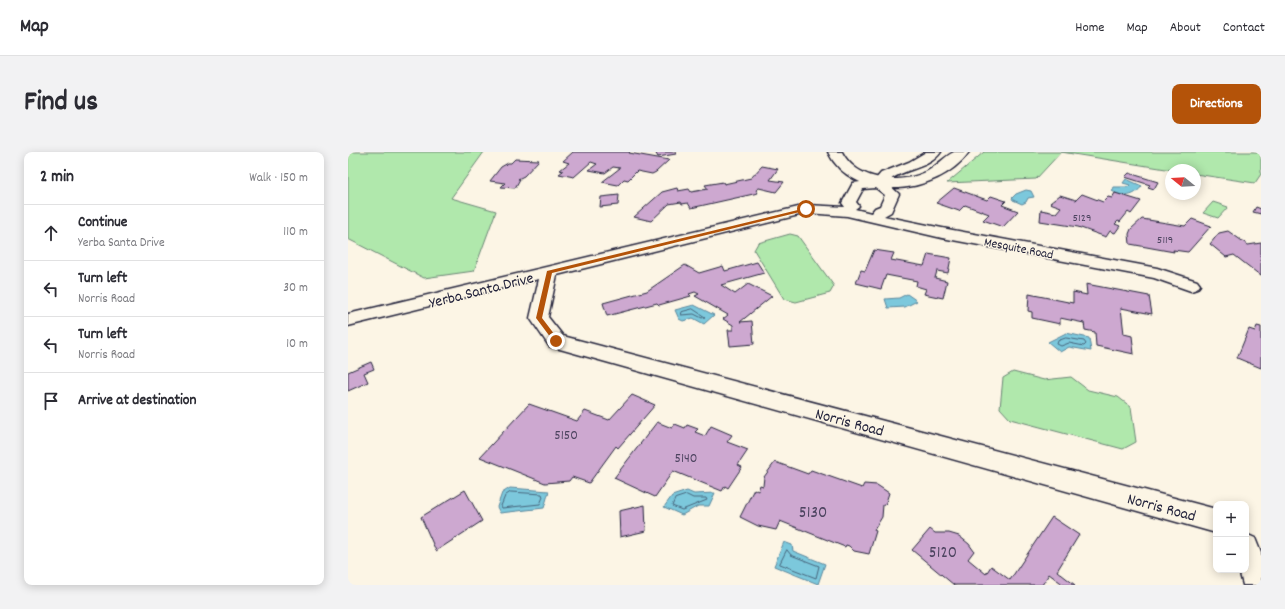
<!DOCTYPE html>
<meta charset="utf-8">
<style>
body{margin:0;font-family:Dekko,sans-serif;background:#f2f2f3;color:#2b2b33}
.controls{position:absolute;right:12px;bottom:12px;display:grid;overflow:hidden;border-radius:8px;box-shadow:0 2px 10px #0003}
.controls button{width:36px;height:36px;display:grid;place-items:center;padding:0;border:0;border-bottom:1px solid #e1e1e2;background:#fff;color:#2b2b33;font:20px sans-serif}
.compass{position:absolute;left:817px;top:12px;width:36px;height:36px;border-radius:50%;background:#fff;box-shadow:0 2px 10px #0003;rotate:288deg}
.stop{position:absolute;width:12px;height:12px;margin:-9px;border:3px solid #b45309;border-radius:50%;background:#fff}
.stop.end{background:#b45309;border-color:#fff;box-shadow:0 1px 4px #0008}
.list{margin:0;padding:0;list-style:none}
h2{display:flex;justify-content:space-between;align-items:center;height:52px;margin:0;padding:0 16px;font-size:17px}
h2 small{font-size:13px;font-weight:400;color:#7c7c81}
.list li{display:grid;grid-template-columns:26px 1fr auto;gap:12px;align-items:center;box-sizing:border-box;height:56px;padding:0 16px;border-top:1px solid #e1e1e2}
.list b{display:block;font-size:15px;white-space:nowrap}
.list p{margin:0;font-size:13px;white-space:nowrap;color:#7c7c81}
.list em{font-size:13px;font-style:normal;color:#7c7c81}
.icon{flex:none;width:22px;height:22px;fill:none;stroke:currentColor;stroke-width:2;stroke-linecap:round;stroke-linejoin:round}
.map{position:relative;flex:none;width:913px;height:433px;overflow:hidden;border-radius:8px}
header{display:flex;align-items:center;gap:24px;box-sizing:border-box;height:56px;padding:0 20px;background:#fff;border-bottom:1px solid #e1e1e2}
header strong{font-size:19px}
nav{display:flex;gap:22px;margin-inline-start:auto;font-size:14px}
.intro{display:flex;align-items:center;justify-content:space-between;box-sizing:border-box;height:96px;padding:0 24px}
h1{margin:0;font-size:28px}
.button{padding:10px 18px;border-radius:8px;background:#b45309;color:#fff;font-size:14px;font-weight:700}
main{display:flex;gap:24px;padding:0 24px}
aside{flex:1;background:#fff;border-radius:8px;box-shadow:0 2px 10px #0003}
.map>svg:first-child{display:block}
.green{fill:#b0e8ac;stroke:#698574}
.water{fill:#7cc8dc;stroke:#58869c}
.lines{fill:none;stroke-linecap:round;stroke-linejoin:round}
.shore{stroke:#46647b;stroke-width:1}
.building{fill:#cda8d0;stroke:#22223b}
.street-casing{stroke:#22223b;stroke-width:3}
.secondary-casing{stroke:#22223b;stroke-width:3}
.street{fill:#fcf5e5;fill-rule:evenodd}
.secondary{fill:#fcf5e5;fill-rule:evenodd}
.route{fill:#b45309}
.labels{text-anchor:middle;stroke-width:3;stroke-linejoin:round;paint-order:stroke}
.far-number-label{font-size:12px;fill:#4d4460}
.far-street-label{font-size:13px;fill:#22223b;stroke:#fcf5e5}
.number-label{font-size:14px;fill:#4d4460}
.street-label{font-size:16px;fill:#22223b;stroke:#fcf5e5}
.near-number-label{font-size:17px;fill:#4d4460}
</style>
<header>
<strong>Map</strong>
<nav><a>Home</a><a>Map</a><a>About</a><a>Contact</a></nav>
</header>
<div class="intro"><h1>Find us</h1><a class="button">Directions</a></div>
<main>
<aside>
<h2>2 min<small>Walk · 150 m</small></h2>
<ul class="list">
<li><svg class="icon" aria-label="ahead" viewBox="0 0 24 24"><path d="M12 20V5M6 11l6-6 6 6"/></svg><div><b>Continue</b><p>Yerba Santa Drive</p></div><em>110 m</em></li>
<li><svg class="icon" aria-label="left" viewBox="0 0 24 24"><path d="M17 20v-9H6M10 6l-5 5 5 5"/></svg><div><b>Turn left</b><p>Norris Road</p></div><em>30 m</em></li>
<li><svg class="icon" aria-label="left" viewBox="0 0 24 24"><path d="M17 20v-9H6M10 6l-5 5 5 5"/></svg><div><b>Turn left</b><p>Norris Road</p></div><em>10 m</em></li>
<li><svg class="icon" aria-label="arrive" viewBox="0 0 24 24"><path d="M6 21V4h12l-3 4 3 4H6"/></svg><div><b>Arrive at destination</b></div></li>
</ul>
</aside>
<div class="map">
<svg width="913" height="433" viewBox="0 0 913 433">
<rect width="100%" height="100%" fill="#fcf5e5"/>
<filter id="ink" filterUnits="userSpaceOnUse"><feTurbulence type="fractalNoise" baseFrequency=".025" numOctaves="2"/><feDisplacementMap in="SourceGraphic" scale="8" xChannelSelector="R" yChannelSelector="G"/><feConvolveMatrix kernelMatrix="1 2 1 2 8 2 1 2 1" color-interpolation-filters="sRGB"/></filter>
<g filter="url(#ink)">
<g class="green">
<polygon points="0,0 136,0 103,46 148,59 126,119 76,126 0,87"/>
<polygon points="636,0 913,0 913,22 907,31 847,22 847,18 824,18 713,0 688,27 599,31"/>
<polygon points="865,50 880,55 870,66 855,61"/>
<polygon points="442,82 450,84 486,134 482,141 448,150 436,147 406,98 410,91"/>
<polygon points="665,220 696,228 723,225 740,238 770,245 783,255 788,290 775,297 662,267 652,256 655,226"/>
</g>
<g class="water">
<path d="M778,27l16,7c-8,11 -18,12 -30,5l2,-4h14l2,-2 -7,-2z"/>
<polygon points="678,38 683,39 686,45 680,46 678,50 674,52 665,48 664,46 668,42"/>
<polygon points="559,142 569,149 557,155 540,156 537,147 551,146"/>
<polygon points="346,153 366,163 356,172 345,166 335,169 331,167 327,158"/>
<polygon points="718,181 741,186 743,199 721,195 712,200 700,190"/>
<polygon points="162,336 201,339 196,356 152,361 149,355 154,341"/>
<polygon points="339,339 346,342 367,341 361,354 350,354 334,363 316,355 324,344"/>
<polygon points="436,390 444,393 445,399 477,412 470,432 426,414"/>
</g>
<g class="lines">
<g class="shore">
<polygon points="345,157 357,165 354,166 346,162 333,163 334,160"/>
<polygon points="718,186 736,189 738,192 736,194 721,191 713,194 709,192 710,189"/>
<polygon points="163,340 194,342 195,345 192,352 154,356 153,354 157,344"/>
<polygon points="339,343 345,346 358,346 359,348 334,358 324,354 327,347"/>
<polygon points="439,398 443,403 471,414 468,426 432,412"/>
</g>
</g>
<g class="building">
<polygon points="225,0 282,0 281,1 321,8 308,20 304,22 289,19 280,28 276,27 270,33 254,30 272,16 265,15 257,21 241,18 249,12 243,10 226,25 211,22 215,19 212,18 221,11 215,9"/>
<polygon points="307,0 327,0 328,2 310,5"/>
<polygon points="167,7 191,8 176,24 170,27 172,27 167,36 153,35 157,31 142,29 153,15 160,11 163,11"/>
<polygon points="414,14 430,17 422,28 436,30 428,40 411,36 408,38 410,41 343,56 340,51 334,52 333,50 321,52 303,69 286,65 314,40 329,36 330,39 341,37 343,40 360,37 357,33 375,30 376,32 403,26"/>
<polygon points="781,21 810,30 806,37 800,35 802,33 777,25"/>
<polygon points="606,36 639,48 643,44 658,49 654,53 670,59 655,75 635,68 641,62 617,53 611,59 588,51"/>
<polygon points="767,41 793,49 783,62 780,60 772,70 770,69 767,72 772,74 767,81 762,79 758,85 730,75 692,69 693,58 708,61 713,55 702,51 712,43 728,48 734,42 755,50 760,45 764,46"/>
<polygon points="271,43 270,53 252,55 253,45"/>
<polygon points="908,55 913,57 913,62 905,60"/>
<polygon points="794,67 837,74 844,67 863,74 840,100 825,98 826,100 782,92 781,82 783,77"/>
<polygon points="880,79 900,93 913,91 913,124 886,103 878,105 862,92 871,81"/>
<polygon points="526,98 546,101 543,108 576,114 580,102 603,106 600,121 589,119 587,126 599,129 595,146 576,142 578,137 568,134 569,129 538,123 533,137 508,131 513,118 517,119"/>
<polygon points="409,110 416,121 373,133 387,142 400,132 424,144 392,170 404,169 406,192 382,194 380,178 385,178 385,173 375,167 380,163 347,144 351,142 347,140 341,142 343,144 311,153 309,151 259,164 255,151 299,139 337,113 351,121 375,114 377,119"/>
<polygon points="738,132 801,144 804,162 773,156 776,182 784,184 786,202 748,194 747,180 737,178 736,171 712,166 712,172 684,166 684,160 680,159 681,142 725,151 725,140 739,143"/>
<polygon points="909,174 913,175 913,216 889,206 901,177 907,179"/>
<polygon points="23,210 26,217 16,221 20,230 0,239 0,220"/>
<polygon points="284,243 307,253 270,296 268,294 241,331 224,325 221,329 197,331 132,305 181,252 229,269 237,259 261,268"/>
<polygon points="309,270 324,276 327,272 337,276 339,273 350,277 347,280 357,284 363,274 384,283 379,290 400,298 390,313 394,315 380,336 377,334 374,339 325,319 307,345 266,326"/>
<polygon points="427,310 460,322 463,318 514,336 516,332 529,333 541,341 537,353 535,353 534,365 526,378 528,379 521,402 506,399 501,394 498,393 497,395 432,369 428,378 410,374 392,365 406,337 410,339 412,333 415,334 416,325"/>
<polygon points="117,338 134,369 88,399 73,365"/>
<polygon points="297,353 298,379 272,385 271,359"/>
<polygon points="704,365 731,383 709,419 727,433 716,433 701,422 694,433 606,433 564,398 582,377 587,381 601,381 611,384 621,392 626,399 620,407 638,422 643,414 662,428"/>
</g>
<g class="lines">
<defs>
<g id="street">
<path d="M578,0h15c-12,18 -40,16 -54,31l12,11 -8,18 -7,4 58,12 215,40 40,13 3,4 -3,4 -6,2 -37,-13 -212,-40 -95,-22 -40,-3 -250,62 -9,42 15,19 653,173v24l-667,-187 -19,-28 9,-39 -191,47v-12l459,-109 38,2 -3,-4 11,-20 22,-3 6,-7 28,-11zM528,36l9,7 -5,11 -5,2 -4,5 -16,-4 4,-3 -3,-4 7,-13z"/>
<polygon points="898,382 907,386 913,401 913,433 895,433 891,418 898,418"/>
</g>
<path id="secondary" d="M480,0h14c15,29 56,33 84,20 10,-5 19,-16 28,-20 3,0 11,0 15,0 -31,44 -116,52 -141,0z"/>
</defs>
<use href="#street" class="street-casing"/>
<use href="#secondary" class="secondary-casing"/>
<use href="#street" class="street"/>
<use href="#secondary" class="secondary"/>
</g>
</g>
<polygon class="route" points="458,56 460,58 204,121 194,166 210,187 210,190 206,190 188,166 199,119"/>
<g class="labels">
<g class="far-number-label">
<text x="734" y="69">5129</text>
<text x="817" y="91">5119</text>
</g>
<g class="far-street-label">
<text transform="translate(671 95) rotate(11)" y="5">Mesquite Road</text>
</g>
<g class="number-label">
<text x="218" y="287">5150</text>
<text x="338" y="310">5140</text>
</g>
<g class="street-label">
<text transform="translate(133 137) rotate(-14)" y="6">Yerba Santa Drive</text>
<text transform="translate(502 269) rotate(15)" y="6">Norris Road</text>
<text transform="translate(814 354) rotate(15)" y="6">Norris Road</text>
</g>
<g class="near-number-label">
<text x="465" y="365">5130</text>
<text x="595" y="405">5120</text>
</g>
</g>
</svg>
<div class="controls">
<button>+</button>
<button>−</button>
</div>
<svg class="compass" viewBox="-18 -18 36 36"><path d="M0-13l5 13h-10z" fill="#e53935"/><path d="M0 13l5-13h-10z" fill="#7c7c81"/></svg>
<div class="stop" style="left:458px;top:57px"></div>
<div class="stop end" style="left:208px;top:189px"></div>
</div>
</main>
